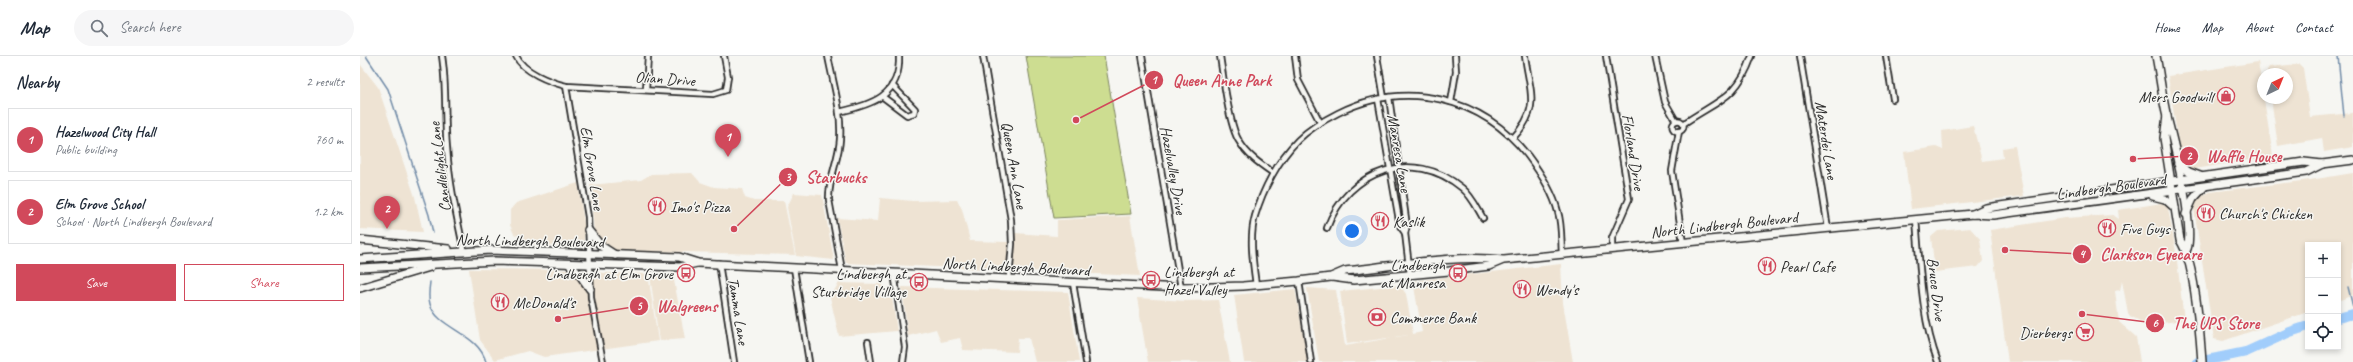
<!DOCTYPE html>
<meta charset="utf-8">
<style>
body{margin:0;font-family:Caveat,sans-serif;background:#f6f6f7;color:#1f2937}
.controls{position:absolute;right:12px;bottom:12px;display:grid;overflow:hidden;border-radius:0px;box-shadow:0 2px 6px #0003}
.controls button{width:36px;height:36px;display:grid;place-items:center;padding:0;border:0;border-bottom:1px solid #e0e1e3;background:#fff;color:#1f2937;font:20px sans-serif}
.compass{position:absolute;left:1897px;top:12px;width:36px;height:36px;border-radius:50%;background:#fff;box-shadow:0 2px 6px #0003;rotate:43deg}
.you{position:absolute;left:992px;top:175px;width:14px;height:14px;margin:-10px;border:3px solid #fff;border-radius:50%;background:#1a73e8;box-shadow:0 0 0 6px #1a73e833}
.badge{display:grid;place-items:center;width:26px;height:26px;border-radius:50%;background:#d1495b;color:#fff;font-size:13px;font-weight:700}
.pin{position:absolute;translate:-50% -33px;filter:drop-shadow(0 1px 2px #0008)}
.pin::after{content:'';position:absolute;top:21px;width:14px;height:12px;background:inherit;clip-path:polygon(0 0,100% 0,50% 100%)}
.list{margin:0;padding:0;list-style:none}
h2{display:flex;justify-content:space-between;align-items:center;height:52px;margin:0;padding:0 16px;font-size:17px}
h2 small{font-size:13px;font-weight:400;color:#747a83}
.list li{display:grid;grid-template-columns:26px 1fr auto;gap:12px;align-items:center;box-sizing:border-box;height:64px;margin:0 8px 8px;padding:0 8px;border:1px solid #e0e1e3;border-radius:0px}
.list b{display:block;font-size:15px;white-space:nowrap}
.list p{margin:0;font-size:13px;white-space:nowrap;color:#747a83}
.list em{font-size:13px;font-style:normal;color:#747a83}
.actions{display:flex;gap:8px;padding:12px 16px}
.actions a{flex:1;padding:9px 0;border:1px solid #d1495b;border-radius:0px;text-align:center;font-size:14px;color:#d1495b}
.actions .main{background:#d1495b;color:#fff}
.icon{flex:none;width:22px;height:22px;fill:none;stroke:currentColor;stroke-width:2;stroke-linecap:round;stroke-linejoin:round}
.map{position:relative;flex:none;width:1993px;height:306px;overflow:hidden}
header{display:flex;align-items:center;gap:24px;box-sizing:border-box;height:56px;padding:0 20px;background:#fff;border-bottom:1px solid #e0e1e3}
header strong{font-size:19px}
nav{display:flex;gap:22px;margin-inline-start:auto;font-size:14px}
.search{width:280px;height:36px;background:#f6f6f7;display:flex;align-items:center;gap:10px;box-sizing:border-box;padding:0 14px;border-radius:22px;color:#747a83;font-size:15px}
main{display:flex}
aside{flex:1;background:#fff}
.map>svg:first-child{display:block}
.built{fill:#eee3d3}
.green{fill:#cddd91;stroke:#7c845e}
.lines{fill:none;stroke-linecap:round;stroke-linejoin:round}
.stream{stroke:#728ca8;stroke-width:1.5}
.river{stroke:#a1cdfb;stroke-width:10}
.street-casing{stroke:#2b2b2b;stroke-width:8}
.secondary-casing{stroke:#2b2b2b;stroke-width:10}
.primary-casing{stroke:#2b2b2b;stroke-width:10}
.street{stroke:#f6f6f2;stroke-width:4.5}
.secondary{stroke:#f6f6f2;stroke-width:7}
.primary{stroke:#f6f6f2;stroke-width:7}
.labels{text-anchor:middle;stroke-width:3;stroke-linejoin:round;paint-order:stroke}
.street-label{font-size:16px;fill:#2b2b2b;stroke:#f6f6f2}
.poi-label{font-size:16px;fill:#2b2b2b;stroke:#f6f6f2;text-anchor:start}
.leader{fill:none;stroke:#d1495b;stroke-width:1.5}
.callout-dot{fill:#d1495b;stroke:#f6f6f2;stroke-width:1.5}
.mark-label{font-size:12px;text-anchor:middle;font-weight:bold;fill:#fff}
.callout-label{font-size:17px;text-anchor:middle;font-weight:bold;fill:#d1495b;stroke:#f6f6f2;stroke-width:3;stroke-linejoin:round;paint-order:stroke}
</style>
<header>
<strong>Map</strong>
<div class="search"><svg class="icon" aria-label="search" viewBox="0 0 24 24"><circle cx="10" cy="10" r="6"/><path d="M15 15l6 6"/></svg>Search here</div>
<nav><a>Home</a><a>Map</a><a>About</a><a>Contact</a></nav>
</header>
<main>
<aside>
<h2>Nearby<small>2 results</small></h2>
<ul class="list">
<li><span class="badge">1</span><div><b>Hazelwood City Hall</b><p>Public building</p></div><em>760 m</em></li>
<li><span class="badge">2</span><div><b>Elm Grove School</b><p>School · North Lindbergh Boulevard</p></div><em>1.2 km</em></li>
</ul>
<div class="actions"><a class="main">Save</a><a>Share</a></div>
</aside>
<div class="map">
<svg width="1993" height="306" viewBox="0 0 1993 306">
<rect width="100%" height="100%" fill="#f6f6f2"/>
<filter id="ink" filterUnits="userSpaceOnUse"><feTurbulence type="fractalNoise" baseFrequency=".025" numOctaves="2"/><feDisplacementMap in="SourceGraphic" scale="8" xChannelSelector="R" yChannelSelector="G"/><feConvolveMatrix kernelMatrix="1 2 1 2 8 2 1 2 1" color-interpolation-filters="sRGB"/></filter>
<g filter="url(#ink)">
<g class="built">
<polygon points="1898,6 1913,100 1835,113 1825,110 1821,104 1808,20"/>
<polygon points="0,8 18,31 55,141 63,176 0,173"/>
<polygon points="1939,8 1943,12 1950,61 1993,57 1993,91 1964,96 1962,82 1918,90 1911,42 1927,42 1927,18 1907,18 1907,14 1909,11"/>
<polygon points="1613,70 1622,105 1643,102 1642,92 1655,90 1664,140 1551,153 1544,96 1576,91 1583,94 1582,75"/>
<polygon points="332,117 340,126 354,131 382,133 385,142 394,145 424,145 435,199 252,194 241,187 234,176 230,129 281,124 291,118"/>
<polygon points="1993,117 1993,239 1978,245 1978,189 1948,189 1948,256 1863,285 1854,283 1834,153 1835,146 1841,140 1850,136 1950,124"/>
<polygon points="218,127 225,173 224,184 217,191 167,188 166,184 154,178 150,169 150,154 156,147"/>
<polygon points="434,137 462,139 474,204 436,200 427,151"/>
<polygon points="520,142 553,145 597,144 602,153 610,185 649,186 655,177 697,180 697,164 770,160 780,220 486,207 477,162 518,165"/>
<polygon points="1802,147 1808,152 1816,196 1824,264 1788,269 1770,260 1768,257 1762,225 1760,234 1755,235 1759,266 1776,281 1780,306 1648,306 1630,174 1705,162 1753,159 1759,163 1758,154"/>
<polygon points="1610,172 1620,183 1623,205 1618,211 1575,216 1571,181 1578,175"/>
<polygon points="1201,208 1203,247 1213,306 959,306 947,232 976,234 985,290 1048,279 987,288 980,235 1040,229 1046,238 1053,278 1062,276 1053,225"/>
<polygon points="109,213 208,214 215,216 288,218 298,285 184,301 168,295 135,304 120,284"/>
<polygon points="290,219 313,219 325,283 299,285"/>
<polygon points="479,227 522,228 527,242 532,241 537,275 479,280 470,241"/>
<polygon points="542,231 708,236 719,306 675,306 669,282 658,282 657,296 603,294 600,282 581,286 576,273 548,280"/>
<polygon points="935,233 948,306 884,306 874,239"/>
<polygon points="777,242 826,245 858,244 870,306 788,306"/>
</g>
<polygon class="green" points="666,0 744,0 771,158 694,162"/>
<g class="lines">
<g class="stream">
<polyline points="6,0 28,33 69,159 73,177"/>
<polyline points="1978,0 1984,60"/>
<path d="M70,226c-1,7 -2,15 0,22 7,25 48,28 56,58"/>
<polyline points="1988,231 1993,251"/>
</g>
<g class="river">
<polyline points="1978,262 1993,258"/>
<polyline points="1838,306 1886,296 1930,276 1948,270"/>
</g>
<defs>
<g id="street">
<path d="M82,0c5,31 2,61 5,92 2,34 10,70 17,103"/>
<path d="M156,0c7,16 34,26 50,30l147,8 13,-4 2,-13 -4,-21"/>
<path d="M468,0c5,27 14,55 12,83 -1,21 -12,40 -11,61l13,70"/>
<polyline points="623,0 651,164 652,188 649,223"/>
<polyline points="782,0 821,232"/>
<path d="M860,0c3,19 9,70 19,85 8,14 21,23 34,32"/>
<polyline points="935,0 938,24 960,66"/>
<polyline points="1017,0 1024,42"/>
<polyline points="1246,0 1269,143 1252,182 1252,193"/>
<polyline points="1295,0 1305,46 1316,65"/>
<polyline points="1440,0 1468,172"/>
<polyline points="1526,0 1533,43"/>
<polyline points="206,30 228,161 231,242 243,306"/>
<polyline points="286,33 288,0"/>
<polyline points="523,41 547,59 554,57 555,53 532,29"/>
<polyline points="1029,41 1047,170 1045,177 1050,219"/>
<polyline points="1018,43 1040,170 1045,177"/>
<polyline points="1091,46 1096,16 1095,0"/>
<path d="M479,56c32,-7 62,-16 60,-56"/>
<circle cx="1318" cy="70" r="5.5"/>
<path d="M1323,68c35,-24 54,-25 69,-68"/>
<polyline points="1319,75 1312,115 1323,187"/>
<path d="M1153,82c28,-30 17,-45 12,-82"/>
<path d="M1556,163c4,46 5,100 22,143"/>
<path d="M967,172c21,-58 86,-81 135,-40 10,8 15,20 21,30"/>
<polyline points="359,207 374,306"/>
<polyline points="434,212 449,306"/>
<polyline points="534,217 545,291 543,306"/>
<polyline points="939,225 951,306"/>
<polyline points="713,227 726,306"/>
<path d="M896,229c-3,-22 -7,-48 -1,-69 8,-27 23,-56 43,-76 12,-12 26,-20 40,-27 68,-34 144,-16 190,43 12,16 25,36 30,56 4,13 3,29 4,42"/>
<polyline points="508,286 511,306"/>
</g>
<g id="secondary">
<path d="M1796,0c4,20 6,41 11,61 7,27 28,108 20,132"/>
<path d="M1807,60l-3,22 16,102c15,21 20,94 22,122"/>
</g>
<g id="primary">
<polyline points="1818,108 1829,116 1840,120"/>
<polyline points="1793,140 1805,143 1815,152"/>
<polyline points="1613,158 1626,152 1944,106 1962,108 1993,104"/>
<polyline points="1826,158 1833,143 1844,131"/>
<polyline points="228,174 241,190 255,199"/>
<polyline points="0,184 88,193"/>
<path d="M0,203l131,-9 188,7 19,6 483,25 62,-2 56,-5 32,-4 14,-6c51,-5 109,-17 159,-11l469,-46 20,1 313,-43 16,-8"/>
<polyline points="209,208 220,219 230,233"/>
<polyline points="0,212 135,205 320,211 337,207"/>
<polyline points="972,221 994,224 1089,215 1129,210 1141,205"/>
<polyline points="0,232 70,211"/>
</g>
</defs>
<use href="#street" class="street-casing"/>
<use href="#secondary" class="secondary-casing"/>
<use href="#primary" class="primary-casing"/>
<use href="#street" class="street"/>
<use href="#secondary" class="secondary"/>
<use href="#primary" class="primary"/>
</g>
</g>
<defs>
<symbol id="shop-ring" viewBox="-11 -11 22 22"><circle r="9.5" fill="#f6f6f2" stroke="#d1495b" stroke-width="1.5"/><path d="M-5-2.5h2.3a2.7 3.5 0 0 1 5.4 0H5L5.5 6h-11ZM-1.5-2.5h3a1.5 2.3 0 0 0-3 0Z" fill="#d1495b"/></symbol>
<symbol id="restaurant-ring" viewBox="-11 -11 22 22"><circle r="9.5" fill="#f6f6f2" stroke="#d1495b" stroke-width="1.5"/><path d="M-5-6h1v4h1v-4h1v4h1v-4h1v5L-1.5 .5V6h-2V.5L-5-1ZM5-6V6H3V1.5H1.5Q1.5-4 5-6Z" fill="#d1495b"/></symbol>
<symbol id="bus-ring" viewBox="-11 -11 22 22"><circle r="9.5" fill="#f6f6f2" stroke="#d1495b" stroke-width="1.5"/><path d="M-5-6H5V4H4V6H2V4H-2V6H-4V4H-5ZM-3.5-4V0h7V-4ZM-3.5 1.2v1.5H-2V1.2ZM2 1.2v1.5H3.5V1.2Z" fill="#d1495b"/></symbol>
<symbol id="bank-ring" viewBox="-11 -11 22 22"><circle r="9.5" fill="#f6f6f2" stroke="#d1495b" stroke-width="1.5"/><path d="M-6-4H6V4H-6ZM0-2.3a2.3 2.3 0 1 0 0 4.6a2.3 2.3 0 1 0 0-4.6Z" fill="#d1495b"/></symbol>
<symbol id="supermarket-ring" viewBox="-11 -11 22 22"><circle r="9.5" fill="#f6f6f2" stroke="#d1495b" stroke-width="1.5"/><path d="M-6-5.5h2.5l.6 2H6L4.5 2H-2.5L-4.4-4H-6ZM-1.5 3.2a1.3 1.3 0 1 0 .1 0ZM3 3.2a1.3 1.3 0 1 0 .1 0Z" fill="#d1495b"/></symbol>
</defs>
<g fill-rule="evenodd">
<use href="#shop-ring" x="1856" y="30" width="20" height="20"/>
<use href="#restaurant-ring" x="287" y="140" width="20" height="20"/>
<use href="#restaurant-ring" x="1836" y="147" width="20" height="20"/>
<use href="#restaurant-ring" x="1010" y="155" width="20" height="20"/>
<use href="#restaurant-ring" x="1737" y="162" width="20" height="20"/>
<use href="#restaurant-ring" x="1397" y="200" width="20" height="20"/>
<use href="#bus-ring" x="316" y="207" width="20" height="20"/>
<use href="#bus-ring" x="1088" y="207" width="20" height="20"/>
<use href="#bus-ring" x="781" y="214" width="20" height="20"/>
<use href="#bus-ring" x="549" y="216" width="20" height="20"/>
<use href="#restaurant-ring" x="1152" y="223" width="20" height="20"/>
<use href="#restaurant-ring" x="130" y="236" width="20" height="20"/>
<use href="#bank-ring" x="1007" y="251" width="20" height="20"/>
<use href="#supermarket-ring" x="1715" y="266" width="20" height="20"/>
</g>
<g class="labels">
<g class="street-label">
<text transform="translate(305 22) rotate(4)" y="6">Olian Drive</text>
<text transform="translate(1467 84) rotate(81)" y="6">Materdei Lane</text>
<text transform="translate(1274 96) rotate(81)" y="6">Florland Drive</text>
<text transform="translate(1040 97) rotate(80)" y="6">Manresa Lane</text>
<text transform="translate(655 109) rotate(80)" y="6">Queen Ann Lane</text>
<text transform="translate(79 111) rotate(-97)" y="6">Candlelight Lane</text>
<text transform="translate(233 112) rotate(81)" y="6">Elm Grove Lane</text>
<text transform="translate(814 114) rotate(80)" y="6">Hazelvalley Drive</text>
<text transform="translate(1751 130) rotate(-8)" y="6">Lindbergh Boulevard</text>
<text transform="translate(1364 168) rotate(-6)" y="6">North Lindbergh Boulevard</text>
<text transform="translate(170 184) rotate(1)" y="6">North Lindbergh Boulevard</text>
<text transform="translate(656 210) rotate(3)" y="6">North Lindbergh Boulevard</text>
<text transform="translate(1577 233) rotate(83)" y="6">Bruce Drive</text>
<text transform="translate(379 255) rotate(81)" y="6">Tamma Lane</text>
</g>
<g class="poi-label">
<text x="1853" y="46" text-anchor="end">Mers Goodwill</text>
<text x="310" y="156">Imo's Pizza</text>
<text x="1859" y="163">Church's Chicken</text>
<text x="1033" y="171">Kaslik</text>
<text x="1760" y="178">Five Guys</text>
<text x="1085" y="214" text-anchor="end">Lindbergh<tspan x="1085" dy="18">at Manresa</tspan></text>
<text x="1420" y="216">Pearl Cafe</text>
<text x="804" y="221">Lindbergh at<tspan x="804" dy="18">Hazel Valley</tspan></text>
<text x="313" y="223" text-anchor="end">Lindbergh at Elm Grove</text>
<text x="546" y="223" text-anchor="end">Lindbergh at<tspan x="546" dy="18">Sturbridge Village</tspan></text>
<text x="1175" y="239">Wendy's</text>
<text x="153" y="252">McDonald's</text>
<text x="1030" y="267">Commerce Bank</text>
<text x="1712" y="282" text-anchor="end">Dierbergs</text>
</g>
</g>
<path class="leader" d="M716 64L794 24M1773 103L1829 100M374 173L428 121M1645 194L1722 198M198 263L279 250M1722 258L1795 267"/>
<g class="callout-dot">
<circle cx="716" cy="64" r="4"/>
<circle cx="1773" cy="103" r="4"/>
<circle cx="374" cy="173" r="4"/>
<circle cx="1645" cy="194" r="4"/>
<circle cx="198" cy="263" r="4"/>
<circle cx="1722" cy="258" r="4"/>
<circle cx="794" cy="24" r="10"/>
<circle cx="1829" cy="100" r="10"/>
<circle cx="428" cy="121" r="10"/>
<circle cx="1722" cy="198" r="10"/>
<circle cx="279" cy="250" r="10"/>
<circle cx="1795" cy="267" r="10"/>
</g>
<g class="mark-label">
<text x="794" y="28">1</text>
<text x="1829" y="104">2</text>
<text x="428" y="125">3</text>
<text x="1722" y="202">4</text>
<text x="279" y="254">5</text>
<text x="1795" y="271">6</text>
</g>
<g class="callout-label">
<text x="862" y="30">Queen Anne Park</text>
<text x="1884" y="106">Waffle House</text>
<text x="476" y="127">Starbucks</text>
<text x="1791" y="204">Clarkson Eyecare</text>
<text x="327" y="256">Walgreens</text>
<text x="1856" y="273">The UPS Store</text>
</g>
</svg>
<div class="controls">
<button>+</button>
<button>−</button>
<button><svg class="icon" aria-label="locate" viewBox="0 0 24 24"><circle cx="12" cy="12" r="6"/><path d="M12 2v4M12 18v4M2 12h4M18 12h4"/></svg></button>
</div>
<svg class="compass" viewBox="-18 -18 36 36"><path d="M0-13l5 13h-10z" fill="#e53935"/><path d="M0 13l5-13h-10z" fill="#747a83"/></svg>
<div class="you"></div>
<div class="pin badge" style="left:368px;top:101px">1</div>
<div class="pin badge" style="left:27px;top:173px">2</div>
</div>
</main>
